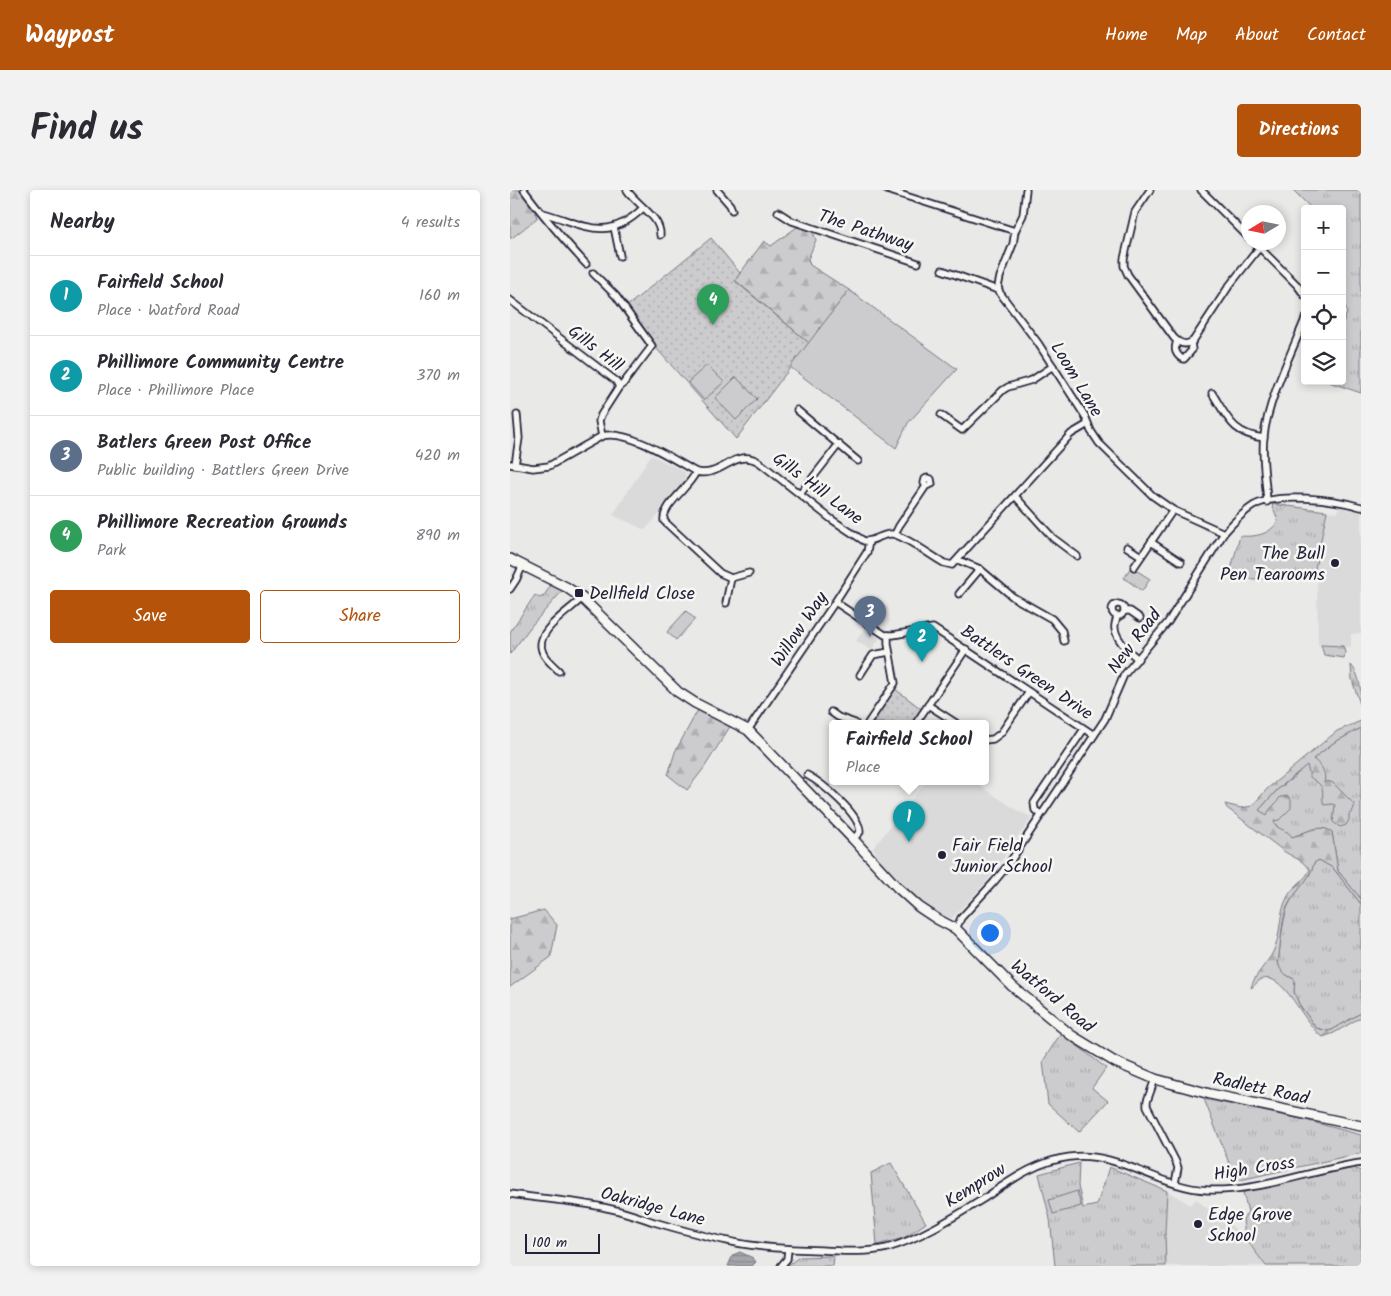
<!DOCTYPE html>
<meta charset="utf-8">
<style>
body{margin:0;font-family:Kalam,sans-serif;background:#f2f2f3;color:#2b2b33}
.controls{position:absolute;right:15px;top:15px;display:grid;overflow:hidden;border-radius:5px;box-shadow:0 2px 8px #0003}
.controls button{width:45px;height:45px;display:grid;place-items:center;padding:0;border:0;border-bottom:1px solid #e1e1e2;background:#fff;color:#2b2b33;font:25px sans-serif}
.compass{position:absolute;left:731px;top:15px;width:45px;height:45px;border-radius:50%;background:#fff;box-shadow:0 2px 8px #0003;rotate:260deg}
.scale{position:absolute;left:15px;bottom:12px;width:75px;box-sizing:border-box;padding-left:5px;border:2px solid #22223b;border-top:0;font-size:14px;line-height:18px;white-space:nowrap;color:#22223b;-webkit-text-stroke:4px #f6f6f2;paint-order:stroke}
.you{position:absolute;left:479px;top:742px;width:18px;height:18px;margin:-12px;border:4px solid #fff;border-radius:50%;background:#1a73e8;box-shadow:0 0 0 8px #1a73e833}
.badge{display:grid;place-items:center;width:32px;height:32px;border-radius:50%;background:#b45309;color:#fff;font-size:16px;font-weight:700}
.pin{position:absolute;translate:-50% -41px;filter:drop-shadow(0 1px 2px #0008)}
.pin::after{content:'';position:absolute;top:26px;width:18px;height:15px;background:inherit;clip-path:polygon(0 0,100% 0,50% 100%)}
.popup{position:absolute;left:319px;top:530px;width:160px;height:65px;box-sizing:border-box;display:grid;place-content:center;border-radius:5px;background:#fff;filter:drop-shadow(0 1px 4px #0005);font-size:16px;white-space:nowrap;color:#7c7c81}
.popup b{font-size:19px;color:#2b2b33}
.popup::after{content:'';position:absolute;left:50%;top:100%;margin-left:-10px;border:10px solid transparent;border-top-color:#fff}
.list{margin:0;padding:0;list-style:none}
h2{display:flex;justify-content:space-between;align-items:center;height:65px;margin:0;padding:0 20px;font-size:21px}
h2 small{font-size:16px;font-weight:400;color:#7c7c81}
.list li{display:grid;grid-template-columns:32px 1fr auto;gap:15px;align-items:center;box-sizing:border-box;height:80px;padding:0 20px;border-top:1px solid #e1e1e2}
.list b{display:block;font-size:19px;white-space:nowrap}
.list p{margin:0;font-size:16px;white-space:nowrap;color:#7c7c81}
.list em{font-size:16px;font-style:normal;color:#7c7c81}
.actions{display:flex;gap:10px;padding:15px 20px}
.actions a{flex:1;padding:11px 0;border:1px solid #b45309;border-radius:5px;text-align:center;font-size:18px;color:#b45309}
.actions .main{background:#b45309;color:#fff}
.icon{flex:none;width:28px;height:28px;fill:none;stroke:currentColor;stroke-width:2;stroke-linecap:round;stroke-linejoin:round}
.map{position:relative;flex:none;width:851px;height:1076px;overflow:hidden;border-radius:5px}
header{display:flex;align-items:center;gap:30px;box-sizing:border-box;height:70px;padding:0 25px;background:#b45309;color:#fff}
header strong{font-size:24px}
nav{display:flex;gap:28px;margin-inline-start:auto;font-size:18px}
.intro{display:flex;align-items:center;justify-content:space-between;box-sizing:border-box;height:120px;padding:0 30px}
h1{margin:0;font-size:35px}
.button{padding:12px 22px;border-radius:5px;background:#b45309;color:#fff;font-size:18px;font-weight:700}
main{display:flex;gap:30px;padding:0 30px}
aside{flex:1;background:#fff;border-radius:5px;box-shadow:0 2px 8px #0003}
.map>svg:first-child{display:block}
.built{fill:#dadada}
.grass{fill:url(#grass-tufts);stroke:#777784}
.forest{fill:url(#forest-firs);stroke:#777784}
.park{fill:url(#park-dots);stroke:#777784}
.garden{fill:#ccccce;stroke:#777784}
.water{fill:url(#water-rules);stroke:#71717f}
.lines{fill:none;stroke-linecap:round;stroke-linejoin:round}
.street-casing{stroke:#22223b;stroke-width:9}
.secondary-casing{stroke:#22223b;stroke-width:12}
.street{stroke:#f6f6f2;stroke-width:5.5}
.secondary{stroke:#f6f6f2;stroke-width:9}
.poi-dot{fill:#22223b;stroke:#f6f6f2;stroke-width:2}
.labels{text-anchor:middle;stroke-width:5;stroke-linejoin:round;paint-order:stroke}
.street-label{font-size:18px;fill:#22223b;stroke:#f6f6f2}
.poi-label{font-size:18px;fill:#22223b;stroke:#f6f6f2;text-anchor:start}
</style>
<header>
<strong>Waypost</strong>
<nav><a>Home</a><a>Map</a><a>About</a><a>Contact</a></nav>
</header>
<div class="intro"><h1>Find us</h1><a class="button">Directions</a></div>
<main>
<aside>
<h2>Nearby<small>4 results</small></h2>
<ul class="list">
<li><span class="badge" style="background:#0f9aa8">1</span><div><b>Fairfield School</b><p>Place · Watford Road</p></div><em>160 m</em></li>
<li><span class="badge" style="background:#0f9aa8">2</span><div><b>Phillimore Community Centre</b><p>Place · Phillimore Place</p></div><em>370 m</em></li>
<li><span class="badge" style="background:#5c6f8a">3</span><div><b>Batlers Green Post Office</b><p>Public building · Battlers Green Drive</p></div><em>420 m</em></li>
<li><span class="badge" style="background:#2e9e5b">4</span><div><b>Phillimore Recreation Grounds</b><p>Park</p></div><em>890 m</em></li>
</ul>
<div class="actions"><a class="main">Save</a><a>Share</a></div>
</aside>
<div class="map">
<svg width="851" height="1076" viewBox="0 0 851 1076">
<defs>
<pattern id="grass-tufts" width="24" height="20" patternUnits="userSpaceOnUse" patternTransform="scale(1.25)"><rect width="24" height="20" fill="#ccccce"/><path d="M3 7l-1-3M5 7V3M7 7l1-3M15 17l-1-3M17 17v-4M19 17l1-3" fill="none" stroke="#afafb2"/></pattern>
<pattern id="forest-firs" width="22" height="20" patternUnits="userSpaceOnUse" patternTransform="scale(1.25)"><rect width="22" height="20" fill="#ccccce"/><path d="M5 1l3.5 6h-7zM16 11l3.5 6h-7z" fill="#afafb2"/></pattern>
<pattern id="park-dots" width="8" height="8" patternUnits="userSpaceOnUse" patternTransform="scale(1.25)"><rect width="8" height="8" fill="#ccccce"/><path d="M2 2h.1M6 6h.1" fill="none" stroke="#afafb2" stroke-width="1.8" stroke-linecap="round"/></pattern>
<pattern id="water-rules" width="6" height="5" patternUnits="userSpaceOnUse" patternTransform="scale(1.25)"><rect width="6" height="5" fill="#a5a5ac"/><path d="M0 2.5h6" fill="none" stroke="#86868d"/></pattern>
</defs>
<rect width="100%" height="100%" fill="#e9e9e7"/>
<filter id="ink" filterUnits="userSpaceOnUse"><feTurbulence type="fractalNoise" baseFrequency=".02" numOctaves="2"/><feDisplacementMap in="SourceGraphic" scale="10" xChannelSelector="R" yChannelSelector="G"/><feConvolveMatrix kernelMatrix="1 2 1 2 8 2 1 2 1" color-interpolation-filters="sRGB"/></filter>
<g filter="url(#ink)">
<g class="built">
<polygon points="141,265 175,282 176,294 135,340 103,325"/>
<polygon points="829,317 851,322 851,443 841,444 841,457 808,455 807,389 803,388 817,321 827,323"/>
<polygon points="371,413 378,417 380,432 375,440 360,430"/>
<polygon points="355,438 370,448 361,460 346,451"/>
<polygon points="417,591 462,591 510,622 522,627 478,690 442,728 428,725 399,700 371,672 363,658"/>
<polygon points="657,1001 681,1015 686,1009 706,1026 709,1023 738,1052 756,1076 656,1076 655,1042"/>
</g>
<g class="grass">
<polygon points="783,0 851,0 851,203 816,191 832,191 832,135 837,123 832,102 832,19 802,19"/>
<path d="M762,314l55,7 -14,67 -67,1 -15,-10 9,-33c15,1 30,-1 38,-15z"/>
<polygon points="621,377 640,389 632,401 614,388"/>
<polygon points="42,393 54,399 22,435 0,464 0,442 25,405 29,408 34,406"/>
<path d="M851,538v171l-23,-28 -6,-39c-13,-9 -27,1 -40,5l-7,-6h-4l-7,-9 -15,-12 19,-21 16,-12 15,-15 24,-19z"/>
<path d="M809,670l14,8 28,36v109l-29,17 -5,1 -11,-3 -17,-24 -5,-12v-13c-6,-3 -13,-6 -15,-12 -2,-7 5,-54 9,-61 7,-16 22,-25 26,-43z"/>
<polygon points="551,843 596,878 582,898 598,911 569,942 538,914 533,871"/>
<polygon points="694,909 795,930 851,945 851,963 726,991"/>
<polygon points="381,973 416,1033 394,1048 367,1055 361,983"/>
<polygon points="569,973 568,996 573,1018 587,1015 599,977 657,1001 655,1042 656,1076 545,1076 540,1029 529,984"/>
<polygon points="844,978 851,981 851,1076 756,1076 735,1048 733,1029 738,1022 733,1002"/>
<polygon points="324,1066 323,1076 277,1076 289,1067"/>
</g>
<g class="forest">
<polygon points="0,0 9,0 24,18 27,28 2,48 0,48"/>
<polygon points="287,37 303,42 306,50 298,69 300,75 339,100 299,153 225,90 254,51 261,56"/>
<polygon points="811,455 833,456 835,462 834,468 814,465"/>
<path d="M841,475c10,11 10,27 10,42l-9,-27z"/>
<polygon points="189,518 221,535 194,578 177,600 158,585 165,562"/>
<path d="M851,531v7l-28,15 -20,16c8,6 14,13 11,24l3,-2 6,2 22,22 -3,7 -3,2v6l-3,5 -6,2 -7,-5 2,-17 -3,-1 -8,1c-3,-6 1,-15 -4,-20 -2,-3 -7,-5 -10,-8l-3,-12 -29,24 -19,21 8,5c2,-7 10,-11 13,-18l8,-1 3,4v8l-12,12 -5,1c2,8 7,7 13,11 2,1 4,3 5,5 13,-4 28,-14 40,-5l6,39 23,28v5l-28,-36 -14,-8 -5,3c-4,18 -19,27 -27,44 -6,15 -6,38 -9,55 2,11 9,13 17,18l-1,12 5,12 17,24 11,3 5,-1 29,-17v4l-27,16 -11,4c-19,-10 -39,-69 -63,-57 -3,2 -6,6 -9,8 3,-13 16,-24 22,-36 9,-18 5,-39 15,-56 6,-11 18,-16 22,-27l-9,-8 -16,-9 -58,-44 -2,-4 16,4 11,-2 15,-17 70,-58z"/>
<polygon points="34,720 47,735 41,767 0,797 0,729"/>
</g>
<g class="park">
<polygon points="201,48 230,83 225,91 299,153 226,249 147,159 116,117"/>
<polygon points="385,499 413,520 403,533 362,533"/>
</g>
<g class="garden">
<polygon points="339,100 447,179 398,233 386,258 280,177"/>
<polygon points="197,175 214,192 194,210 178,192"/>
<polygon points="226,187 247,209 226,230 205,208"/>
<polygon points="176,421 185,429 166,450 157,442"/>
<polygon points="567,1001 571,1016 543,1024 539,1010"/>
</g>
<polygon class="water" points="230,1062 243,1068 246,1072 242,1076 218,1076 223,1065"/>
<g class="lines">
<defs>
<g id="street">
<path d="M14,0c19,26 40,50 62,74"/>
<path d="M117,0c10,15 34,27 33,45"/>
<polyline points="207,0 220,15 222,20"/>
<polyline points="377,0 505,41"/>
<polyline points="516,0 513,25 505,41 503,54 490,87 488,97 490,103 528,153 575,226 581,241 589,253 643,306 663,320 714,343"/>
<path d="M640,0l-15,22 -11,47v7l4,9 46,63c6,6 12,8 19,3l36,-55 30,-38"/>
<polyline points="691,0 738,47"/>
<polyline points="268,22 282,31 408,73"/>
<path d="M33,23c41,11 63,31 100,-5"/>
<polyline points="104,37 110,66"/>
<polyline points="744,52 787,95 795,106"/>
<polyline points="432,80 488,100"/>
<polyline points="83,83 106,106 142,156 113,194 109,197 91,225 89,231 92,246"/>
<polyline points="0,110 106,191 109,197"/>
<path d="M667,151c-3,8 -2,12 4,17l3,1 8,-9 -1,-8"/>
<path d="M702,203c16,25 20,41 52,45"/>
<polyline points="287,220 348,271"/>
<polyline points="431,225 452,240 493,200 498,197 522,190 543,176"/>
<path d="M0,274l23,4 16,-2 53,-30c26,-7 71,23 94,36 27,6 38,-25 63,-10l72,57 33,22c10,1 17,-7 27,-7 11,0 42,23 53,29l8,2 119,-131 17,-10"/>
<polyline points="5,275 9,248 7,225"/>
<path d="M186,282c-7,16 -34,33 -32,49l56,52 11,5 18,-5"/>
<polyline points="290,304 329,254"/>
<polyline points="505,306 543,348 567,366"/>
<path d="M757,312c-1,-22 -6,-45 -3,-66 4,-36 27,-82 41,-117"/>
<polyline points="385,344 389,336 416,296 414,293 415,289 417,288 421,289 422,294 416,296"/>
<polyline points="641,352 671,372"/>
<polyline points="617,357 631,366"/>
<polyline points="448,370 470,379 503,407 542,429 552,441 554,451"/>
<polyline points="624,377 663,320"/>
<polyline points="0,399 6,390 12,377"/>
<polyline points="449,404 470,379"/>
<polyline points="325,412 375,445 383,445 423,438 584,545"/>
<polyline points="216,413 221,388"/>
<circle cx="608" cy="420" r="6"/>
<polyline points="615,421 620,421 630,428"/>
<path d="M607,427c-1,4 -3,8 -2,12 2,11 14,23 23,30"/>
<path d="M49,481c-5,-5 -13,-11 -16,-18 -11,-21 27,-42 39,-55"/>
<polyline points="350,485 363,465 379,462"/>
<polyline points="418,515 446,533"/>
<polyline points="321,522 328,527 345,533"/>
<polyline points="358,533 385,493 378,454 378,445"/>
<polyline points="406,533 456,459"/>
<polyline points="238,540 325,412 357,362 359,351"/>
<polyline points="475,550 483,549 491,543 519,502"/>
<path d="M297,585c15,8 53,39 53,57l-7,7"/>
<polyline points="531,624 525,620 524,613 574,539"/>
<path d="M446,739l5,-11 33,-36 14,-17 97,-146 19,-44 44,-53 56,-89c8,-9 18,-20 29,-27 24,-14 82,-7 108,1"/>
<polyline points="645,889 637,911 637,916 666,972 668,978 665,993"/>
<path d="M0,1004c32,5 66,7 97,14 16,3 32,9 47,14 24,7 49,14 74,19 30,7 62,8 93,9 22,1 45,3 66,-2 30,-8 69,-32 96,-49 27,-18 53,-38 87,-42 50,-6 89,31 138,33 52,2 102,-20 153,-27"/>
<polyline points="271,1076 277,1069 278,1059"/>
</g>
<polyline id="secondary" points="0,369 56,397 72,408 168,502 185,513 238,540 343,649 387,697 409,717 427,729 446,739 502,796 561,845 605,872 645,889 700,904 851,936"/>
</defs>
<use href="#street" class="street-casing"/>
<use href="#secondary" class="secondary-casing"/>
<use href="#street" class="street"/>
<use href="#secondary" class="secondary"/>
</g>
</g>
<g class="poi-dot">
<circle cx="825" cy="373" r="5"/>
<rect x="64" y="398" width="10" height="10" rx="2.5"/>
<circle cx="432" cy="665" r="5"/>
<circle cx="688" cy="1034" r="5"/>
</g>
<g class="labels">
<g class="street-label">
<text transform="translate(356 40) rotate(18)" y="6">The Pathway</text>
<text transform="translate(86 158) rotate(38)" y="6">Gills Hill</text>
<text transform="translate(567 189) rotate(59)" y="6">Loom Lane</text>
<text transform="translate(308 298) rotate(37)" y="6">Gills Hill Lane</text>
<text transform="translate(289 439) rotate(-56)" y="6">Willow Way</text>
<text transform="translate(624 451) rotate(-53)" y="6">New Road</text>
<text transform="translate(517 482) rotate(34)" y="6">Battlers Green Drive</text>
<text transform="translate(543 806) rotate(40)" y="6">Watford Road</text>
<text transform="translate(751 898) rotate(12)" y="6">Radlett Road</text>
<text transform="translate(744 978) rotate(-9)" y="6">High Cross</text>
<text transform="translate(465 995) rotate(-32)" y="6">Kemprow</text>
<text transform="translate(143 1016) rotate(15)" y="6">Oakridge Lane</text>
</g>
<g class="poi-label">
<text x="815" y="369" text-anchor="end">The Bull<tspan x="815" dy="21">Pen Tearooms</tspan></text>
<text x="79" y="409">Dellfield Close</text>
<text x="442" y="661">Fair Field<tspan x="442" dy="21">Junior School</tspan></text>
<text x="698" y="1030">Edge Grove<tspan x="698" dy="21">School</tspan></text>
</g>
</g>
</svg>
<div class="controls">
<button>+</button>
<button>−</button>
<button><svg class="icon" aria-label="locate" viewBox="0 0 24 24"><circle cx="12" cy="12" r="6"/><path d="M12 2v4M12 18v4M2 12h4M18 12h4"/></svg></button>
<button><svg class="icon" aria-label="layers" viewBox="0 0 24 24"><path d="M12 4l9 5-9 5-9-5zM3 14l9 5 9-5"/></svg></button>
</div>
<svg class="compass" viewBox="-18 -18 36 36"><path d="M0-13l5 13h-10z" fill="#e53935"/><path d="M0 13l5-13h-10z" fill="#7c7c81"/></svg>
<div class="scale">100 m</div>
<div class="you"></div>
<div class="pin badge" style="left:399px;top:652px;background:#0f9aa8">1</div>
<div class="popup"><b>Fairfield School</b>Place</div>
<div class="pin badge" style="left:412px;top:472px;background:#0f9aa8">2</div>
<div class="pin badge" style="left:360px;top:447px;background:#5c6f8a">3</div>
<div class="pin badge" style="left:203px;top:135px;background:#2e9e5b">4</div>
</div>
</main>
